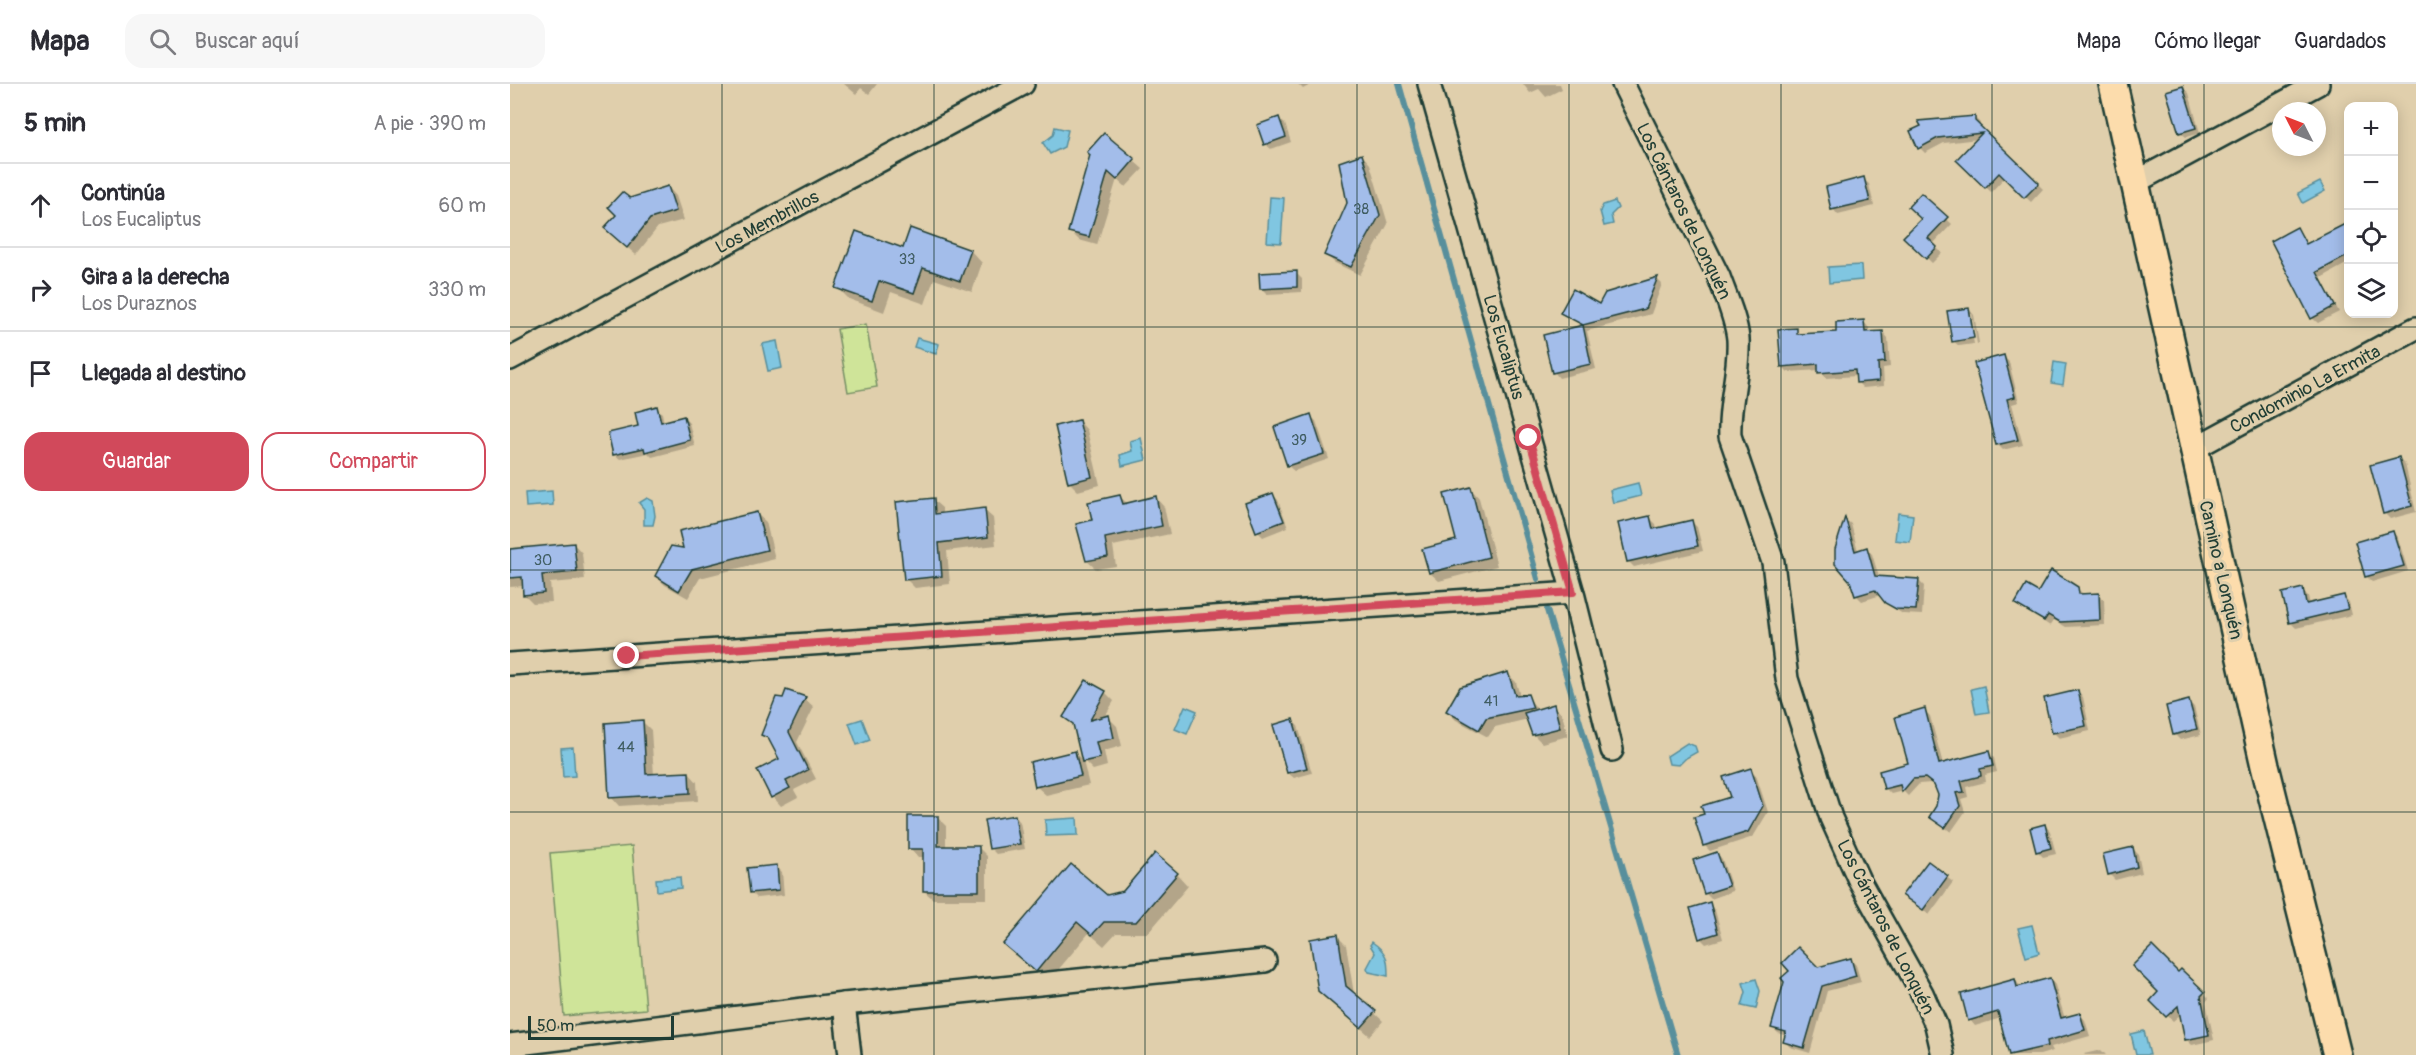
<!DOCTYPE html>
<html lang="es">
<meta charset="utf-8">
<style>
body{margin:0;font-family:Pangolin,sans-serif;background:#f7f7f7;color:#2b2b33}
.controls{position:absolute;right:18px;top:18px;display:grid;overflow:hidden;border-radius:12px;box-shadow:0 3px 15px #0003}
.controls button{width:54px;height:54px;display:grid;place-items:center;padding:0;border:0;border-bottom:2px solid #e1e1e2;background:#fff;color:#2b2b33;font:30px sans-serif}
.compass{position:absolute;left:1762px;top:18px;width:54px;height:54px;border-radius:50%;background:#fff;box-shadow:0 3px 15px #0003;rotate:312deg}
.scale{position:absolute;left:18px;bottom:15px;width:146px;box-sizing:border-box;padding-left:6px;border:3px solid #1f3d34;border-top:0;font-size:16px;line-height:21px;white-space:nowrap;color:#1f3d34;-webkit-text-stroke:4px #e0cfac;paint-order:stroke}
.stop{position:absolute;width:18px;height:18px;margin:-14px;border:4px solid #d1495b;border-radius:50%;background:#fff}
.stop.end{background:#d1495b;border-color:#fff;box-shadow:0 2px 6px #0008}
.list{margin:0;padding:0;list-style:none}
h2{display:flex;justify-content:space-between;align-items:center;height:78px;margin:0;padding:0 24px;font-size:26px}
h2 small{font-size:20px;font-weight:400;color:#7c7c81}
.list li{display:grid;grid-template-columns:39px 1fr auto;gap:18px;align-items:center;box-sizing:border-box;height:84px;padding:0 24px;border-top:2px solid #e1e1e2}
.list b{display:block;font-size:22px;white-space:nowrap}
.list p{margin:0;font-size:20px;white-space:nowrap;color:#7c7c81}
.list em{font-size:20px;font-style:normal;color:#7c7c81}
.actions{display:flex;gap:12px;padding:18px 24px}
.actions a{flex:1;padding:14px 0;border:2px solid #d1495b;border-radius:18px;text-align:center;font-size:21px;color:#d1495b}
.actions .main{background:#d1495b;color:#fff}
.icon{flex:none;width:33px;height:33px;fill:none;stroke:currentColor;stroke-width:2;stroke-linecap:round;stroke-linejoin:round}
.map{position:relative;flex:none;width:1906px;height:971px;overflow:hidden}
header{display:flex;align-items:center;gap:36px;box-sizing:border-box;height:84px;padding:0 30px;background:#fff;border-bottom:2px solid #e1e1e2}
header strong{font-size:28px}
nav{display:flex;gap:33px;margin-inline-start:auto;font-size:21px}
.search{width:420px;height:54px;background:#f7f7f7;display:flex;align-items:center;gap:15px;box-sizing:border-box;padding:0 21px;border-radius:18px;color:#7c7c81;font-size:22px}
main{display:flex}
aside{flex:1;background:#fff}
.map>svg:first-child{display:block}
.green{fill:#cfe499;stroke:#779066;stroke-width:1.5}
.water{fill:#80c6e1;stroke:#598f9c;stroke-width:1.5}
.shadow{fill:#0003}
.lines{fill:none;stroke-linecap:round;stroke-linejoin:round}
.stream{stroke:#598f9c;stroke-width:6}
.building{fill:#a3bdea;stroke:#1f3d34;stroke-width:1.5}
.minor-casing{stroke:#1f3d34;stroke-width:26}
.major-casing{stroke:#1f3d34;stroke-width:32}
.minor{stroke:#e0cfac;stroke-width:21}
.major{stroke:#fcdcac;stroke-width:27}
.route{stroke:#d1495b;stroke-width:8}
.grid{fill:none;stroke:#1f3d34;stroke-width:1.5;stroke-opacity:0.55}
.labels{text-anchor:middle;stroke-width:6;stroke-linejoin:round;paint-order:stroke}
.number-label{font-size:15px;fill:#405d62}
.street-label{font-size:18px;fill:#1f3d34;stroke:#e0cfac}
</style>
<header>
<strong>Mapa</strong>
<div class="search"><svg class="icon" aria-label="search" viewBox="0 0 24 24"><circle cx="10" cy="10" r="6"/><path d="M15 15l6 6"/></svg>Buscar aquí</div>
<nav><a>Mapa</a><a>Cómo llegar</a><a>Guardados</a></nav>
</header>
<main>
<aside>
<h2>5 min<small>A pie · 390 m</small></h2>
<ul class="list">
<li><svg class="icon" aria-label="ahead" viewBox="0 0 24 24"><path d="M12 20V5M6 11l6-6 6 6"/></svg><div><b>Continúa</b><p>Los Eucaliptus</p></div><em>60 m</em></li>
<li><svg class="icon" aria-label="right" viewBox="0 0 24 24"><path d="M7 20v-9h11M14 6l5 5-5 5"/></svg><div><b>Gira a la derecha</b><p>Los Duraznos</p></div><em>330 m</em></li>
<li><svg class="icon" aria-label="arrive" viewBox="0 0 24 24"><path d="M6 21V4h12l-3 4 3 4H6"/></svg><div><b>Llegada al destino</b></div></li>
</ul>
<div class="actions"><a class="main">Guardar</a><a>Compartir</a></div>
</aside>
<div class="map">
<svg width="1906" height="971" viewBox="0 0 1906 971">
<rect width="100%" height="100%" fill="#e0cfac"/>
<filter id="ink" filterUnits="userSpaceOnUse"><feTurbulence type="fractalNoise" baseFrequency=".0167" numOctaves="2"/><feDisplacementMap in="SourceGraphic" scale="12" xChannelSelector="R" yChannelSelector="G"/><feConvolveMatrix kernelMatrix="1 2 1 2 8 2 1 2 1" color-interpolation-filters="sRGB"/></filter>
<g filter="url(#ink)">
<g class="green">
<polygon points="356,240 367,303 338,308 327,245"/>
<polygon points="122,762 136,925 54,932 40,769"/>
</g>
<g class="water">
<polygon points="545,43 558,46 554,63 540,70 533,59 543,51"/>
<polygon points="1810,98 1815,107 1793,119 1788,109"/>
<polygon points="760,113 774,114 771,159 757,158"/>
<polygon points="1105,117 1108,124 1101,131 1103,140 1094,142 1090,127 1093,121"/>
<polygon points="1351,181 1352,196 1319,199 1318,183"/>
<polygon points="407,254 429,260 426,270 404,263"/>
<polygon points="267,257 272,284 258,287 252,260"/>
<polygon points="1544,278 1556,280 1553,301 1541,299"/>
<polygon points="631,354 636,376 612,382 610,371 622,367 620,357"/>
<polygon points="1128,399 1131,412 1103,419 1100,406"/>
<polygon points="42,407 43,421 16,423 15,409"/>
<polygon points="137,414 143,417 145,432 143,441 134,441 134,425 129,419"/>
<polygon points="1388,429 1403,431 1400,458 1385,456"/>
<polygon points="1474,602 1479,628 1466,630 1461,605"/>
<polygon points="675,622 687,627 677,650 665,645"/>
<polygon points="352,635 360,656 347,661 339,639"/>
<polygon points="1177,659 1185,662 1187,668 1176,674 1169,681 1159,680 1157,672"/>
<polygon points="63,663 65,692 53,693 51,664"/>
<polygon points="567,734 568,751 536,752 535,736"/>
<polygon points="170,793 171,804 147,807 146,795"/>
<polygon points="1522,841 1529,869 1516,873 1508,844"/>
<path d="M862,858c15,10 16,17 16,34l-19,-4 -2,-4 8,-15 -5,-8z"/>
<polygon points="1246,895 1250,907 1246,925 1232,922 1236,908 1233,899"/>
<polygon points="1634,947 1640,971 1626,971 1621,950"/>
</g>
<g class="shadow">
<polygon points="334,0 367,0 359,10 351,4 346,10"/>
<polygon points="788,0 802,0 793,5"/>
<polygon points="1013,0 1050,0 1052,5 1036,13 1029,5 1020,9"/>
<polygon points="1673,4 1679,9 1690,49 1676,53 1670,48"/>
<polygon points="1464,33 1470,39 1470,44 1533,105 1521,118 1495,93 1481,108 1448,76 1468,55 1434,59 1415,69 1410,64"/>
<polygon points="769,35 775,40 781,58 761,65 755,60"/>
<polygon points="594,51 633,85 616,103 607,95 587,161 569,156 560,147"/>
<polygon points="852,71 860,80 878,140 850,191 825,179 816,171 838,119"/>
<polygon points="1353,95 1359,100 1364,122 1328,131 1323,125"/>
<polygon points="158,103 166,112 174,136 148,143 126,171 105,153 119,116"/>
<polygon points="1411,111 1442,140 1423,160 1432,169 1422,179 1395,153 1413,135"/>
<polygon points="1838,139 1838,179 1811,194 1829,228 1808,239 1802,234 1787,145 1798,161"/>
<polygon points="401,146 461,167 472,179 462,208 424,195 415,220 381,208 374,228 339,215 327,203 394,166"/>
<polygon points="786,189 792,195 792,208 757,210 751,204"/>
<polygon points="1147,195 1152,200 1141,230 1077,247 1086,285 1049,294 1044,288 1073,243 1052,228 1090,222"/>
<polygon points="1459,225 1464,231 1469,259 1467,260 1462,230 1459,230 1464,260 1449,262 1443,257"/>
<polygon points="1354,238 1359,244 1360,249 1373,248 1378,254 1380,283 1373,284 1374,302 1353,304 1347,298 1347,292 1316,294 1310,286 1278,288 1272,282 1286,246 1292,252 1328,249"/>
<polygon points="1494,273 1499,278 1509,318 1502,320 1513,361 1493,366 1488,361 1465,280"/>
<polygon points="146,324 152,329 154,339 174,334 179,339 185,362 142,373 138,369 110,375 104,370"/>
<polygon points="800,332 806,337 819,375 784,387 778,382"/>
<polygon points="569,337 577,346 590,401 568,407 559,398"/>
<polygon points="1889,374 1895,380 1906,428 1880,435 1875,430"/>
<polygon points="961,405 969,414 987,482 929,497 920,489 914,466 948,457"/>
<polygon points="762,410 768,416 778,443 753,453 747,447"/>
<polygon points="610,413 618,420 646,414 654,423 660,450 603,462 606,482 586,485 577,477 584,437"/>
<polygon points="423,416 432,424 432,430 474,426 483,434 486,461 437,467 440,500 405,504 396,495"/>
<polygon points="247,430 256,438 265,475 190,494 178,514 155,501 146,492 175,466"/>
<polygon points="1140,434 1146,440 1147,445 1182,438 1187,443 1193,467 1124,483 1118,477"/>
<polygon points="1336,436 1341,440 1348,467 1357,465 1362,470 1369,493 1408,496 1414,502 1412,531 1393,530 1383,524 1371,511 1352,517 1346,511 1326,465"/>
<polygon points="1883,448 1888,454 1898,487 1862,498 1856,492"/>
<polygon points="64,460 72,469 75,496 40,499 42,518 23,519 14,510 14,502 0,503 0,466"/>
<polygon points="1567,504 1573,510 1588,511 1594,516 1595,541 1556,543 1544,536 1540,542 1507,520 1528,510"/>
<polygon points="1792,506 1798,512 1800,521 1834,513 1839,518 1842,531 1786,544 1780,538"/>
<polygon points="998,590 1006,598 1010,612 1017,612 1028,626 1043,622 1052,630 1058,652 1032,659 1023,650 1018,635 985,643 978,653 946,636 937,627"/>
<polygon points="595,608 604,617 594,634 598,633 607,642 612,662 594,667 597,682 583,686 574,677 566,643 555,633"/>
<polygon points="1567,608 1573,613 1580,647 1549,654 1543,648"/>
<polygon points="273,615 295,615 304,623 287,658 306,695 284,706 288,713 271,722 263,713 249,687 271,676 262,659 253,651"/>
<polygon points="1679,618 1684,623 1691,651 1670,656 1664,650"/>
<polygon points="1414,626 1420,632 1433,680 1479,669 1484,674 1487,688 1475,691 1476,698 1456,703 1458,713 1451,715 1455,728 1441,748 1421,733 1427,723 1430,711 1422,699 1409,700 1398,712 1393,707 1381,710 1375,704 1400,680"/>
<polygon points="782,637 788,642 802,689 784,694 778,689 765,642"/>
<polygon points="133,638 141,646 144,691 179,689 187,698 188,717 109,722 101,713"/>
<polygon points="565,669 573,677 579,701 536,711 527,703 521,679"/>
<polygon points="1241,686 1246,691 1258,728 1243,753 1200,767 1194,761 1196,731 1222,714"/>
<polygon points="505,732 510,738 515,765 486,770 480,764"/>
<polygon points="427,733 436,742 436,764 469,764 477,772 477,815 423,815 414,807 414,773 408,773 400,764"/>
<polygon points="1535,741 1540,747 1546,770 1533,773 1527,767"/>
<polygon points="1622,764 1628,770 1632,789 1605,796 1599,790"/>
<polygon points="1207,769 1212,775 1223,807 1201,815 1195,809"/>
<polygon points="1418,779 1443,798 1419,831 1400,816"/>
<polygon points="267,783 272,788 274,811 247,814 241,808"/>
<polygon points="667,790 678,802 638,849 606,849 594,862 579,849 538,898 495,860 597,812"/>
<polygon points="1199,820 1205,826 1213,855 1196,860 1190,854"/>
<polygon points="827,852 836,861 844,910 873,937 860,952 819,916"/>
<polygon points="1341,876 1346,881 1351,898 1317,907 1300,969 1280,963 1275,958 1276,952 1268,949 1263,944 1308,885"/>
<polygon points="1671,887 1699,914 1696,918 1704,956 1682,961 1676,955 1671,930 1663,937 1642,917"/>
<polygon points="1540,895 1545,901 1555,935 1570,930 1575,936 1580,952 1541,963 1543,967 1530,971 1500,971 1491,934 1465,942 1460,936 1505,896 1511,903"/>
<polygon points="1591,966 1596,971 1575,971 1574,970"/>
</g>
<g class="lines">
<g class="stream">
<polyline points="889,0 1028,495"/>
<polyline points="1037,526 1168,971"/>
</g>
</g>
<g class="building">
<polygon points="1673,2 1686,44 1669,49 1656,7"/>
<polygon points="1465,32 1465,37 1529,99 1514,114 1489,89 1475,104 1446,76 1472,49 1428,54 1408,65 1400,47 1411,42 1408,37"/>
<polygon points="769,33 776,53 754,61 747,41"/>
<polygon points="594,49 625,75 607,96 598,88 579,153 558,148 580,71 577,68"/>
<polygon points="852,70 870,131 841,183 814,171 837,119 829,78"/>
<polygon points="1354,93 1360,117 1321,126 1316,103"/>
<polygon points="158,102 166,127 140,135 117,164 94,144 106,131 98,123 112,108 120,114"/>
<polygon points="1411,109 1438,133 1418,154 1427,163 1416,175 1393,153 1411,135 1398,123"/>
<polygon points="1839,138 1839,171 1807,188 1825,222 1801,235 1761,157 1787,143 1796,160"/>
<polygon points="400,144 461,166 450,197 413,184 404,209 369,197 362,217 325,204 346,147 393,164"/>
<polygon points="787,187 787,203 750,205 749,189"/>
<polygon points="1148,193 1135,225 1073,241 1050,229 1063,205 1089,220 1095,209"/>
<polygon points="1459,224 1464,254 1442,258 1437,227"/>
<polygon points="1354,236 1355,248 1373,247 1375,278 1368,279 1369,297 1346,299 1345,286 1308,289 1308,280 1271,283 1268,245 1287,244 1287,250 1326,248 1326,238"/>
<polygon points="1073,241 1081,280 1042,289 1033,251"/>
<polygon points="1494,271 1505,313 1497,315 1508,356 1486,361 1464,279"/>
<polygon points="147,322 151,338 174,332 180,356 135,368 134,364 103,371 98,349 128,342 125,328"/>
<polygon points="801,330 814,370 777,382 764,343"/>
<polygon points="569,336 582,393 558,399 545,342"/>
<polygon points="1889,373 1902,422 1873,430 1860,381"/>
<polygon points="961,403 979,473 919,489 912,465 946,456 934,410"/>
<polygon points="763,409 774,437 746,448 735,419"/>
<polygon points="610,411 613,420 646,412 652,442 595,454 598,473 576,477 566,440 582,436 578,418"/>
<polygon points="424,414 425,430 475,424 478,453 429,459 432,492 394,496 386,418"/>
<polygon points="247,428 257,466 182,485 169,507 145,492 161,462 173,464 169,447"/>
<polygon points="1140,432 1143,445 1182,436 1188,462 1117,478 1108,439"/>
<polygon points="1335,433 1345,467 1357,463 1365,492 1409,495 1406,526 1386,525 1375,519 1365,506 1345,512 1340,497 1325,480 1325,465"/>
<polygon points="1883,447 1894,482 1855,493 1845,458"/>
<polygon points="64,459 67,488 32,491 34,509 13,511 12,493 0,494 0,465"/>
<polygon points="1541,486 1568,503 1569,510 1589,509 1590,536 1550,538 1538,531 1534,537 1505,520 1516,501 1528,508"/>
<polygon points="1793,504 1796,520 1834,511 1838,525 1779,539 1772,509"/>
<polygon points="998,588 1005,611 1018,610 1023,624 976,634 969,646 936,627 950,603"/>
<polygon points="576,596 596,607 580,636 599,631 604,654 586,658 590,674 572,678 563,640 553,633"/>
<polygon points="276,606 296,613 279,648 298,686 276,697 280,704 261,714 247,686 269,675 258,654 251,651 266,613 273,614"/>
<polygon points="1568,606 1576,642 1542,649 1534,614"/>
<polygon points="1679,616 1687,645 1663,651 1656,622"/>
<polygon points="1044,620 1050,644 1022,651 1014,629"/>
<polygon points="1415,624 1429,680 1479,667 1483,682 1470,685 1471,692 1451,697 1454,708 1446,709 1450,722 1435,744 1419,733 1426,722 1428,711 1424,701 1415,694 1403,695 1392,708 1390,701 1374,705 1369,687 1398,679 1385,633"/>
<polygon points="783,635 797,684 777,689 763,641"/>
<polygon points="133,636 136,690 179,688 180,709 99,714 95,639"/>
<polygon points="565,667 571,692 525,703 520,678"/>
<polygon points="1241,684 1253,722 1238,748 1193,762 1184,733 1194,730 1191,722 1220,713 1213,693"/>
<polygon points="505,731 510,760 479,765 474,736"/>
<polygon points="398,732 428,732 428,762 469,762 469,807 413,807 413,765 398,765"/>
<polygon points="1535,740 1541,764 1526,768 1520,744"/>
<polygon points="1623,763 1627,783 1598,791 1593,770"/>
<polygon points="1207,768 1219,802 1194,810 1183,776"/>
<polygon points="645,769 668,789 626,838 594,838 582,851 567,838 526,888 493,860 561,780 597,811 613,807"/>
<polygon points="1418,777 1438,792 1413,826 1392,811"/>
<polygon points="267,781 269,806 240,809 237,784"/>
<polygon points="1200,818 1208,849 1189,855 1180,824"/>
<polygon points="828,850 836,902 866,927 851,944 808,907 800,855"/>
<polygon points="1642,862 1668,888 1671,885 1695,908 1691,912 1699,951 1675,956 1668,922 1656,933 1640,917 1648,908 1622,882"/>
<polygon points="1288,863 1308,883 1341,874 1346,892 1312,902 1294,964 1273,958 1276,948 1261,944 1274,898 1271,894 1279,887 1272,879"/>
<polygon points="1540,894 1551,934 1570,929 1575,946 1537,957 1538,962 1499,971 1488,928 1458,937 1451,910 1505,895 1507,903"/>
</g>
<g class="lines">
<defs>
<g id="minor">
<polyline points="919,0 1063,509 1102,666"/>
<path d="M1113,0l96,193c7,20 17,41 19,62 2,33 -10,65 -8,97l43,126 14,117 44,139 28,62 63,113 14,32 7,30"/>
<polyline points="1624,99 1808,0"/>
<polyline points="0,275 513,0"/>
<polyline points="1683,365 1906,244"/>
<polyline points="0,580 1063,509"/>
<polyline points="334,920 340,971"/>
<polyline points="0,961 334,920 755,877"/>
</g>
<polyline id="major" points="1603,0 1755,682 1827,971"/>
</defs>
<use href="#minor" class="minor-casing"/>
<use href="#major" class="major-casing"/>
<use href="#minor" class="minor"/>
<use href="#major" class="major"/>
</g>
</g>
<g class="lines" filter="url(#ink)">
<polyline class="route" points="117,572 1063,508 1019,354"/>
</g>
<path class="grid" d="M212,0v971M424,0v971M635,0v971M847,0v971M1059,0v971M1271,0v971M1482,0v971M1694,0v971M0,243h1906M0,486h1906M0,728h1906"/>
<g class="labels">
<g class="number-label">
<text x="851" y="130">38</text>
<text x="397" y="180">33</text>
<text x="789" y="361">39</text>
<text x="33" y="481">30</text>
<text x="981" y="622">41</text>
<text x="116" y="668">44</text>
</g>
<g class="street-label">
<text transform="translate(1174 127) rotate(64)" y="6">Los Cántaros de Lonquén</text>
<text transform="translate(257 138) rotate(-28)" y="6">Los Membrillos</text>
<text transform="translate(994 263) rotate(74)" y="6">Los Eucaliptus</text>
<text transform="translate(1795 305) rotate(-28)" y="6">Condominio La Ermita</text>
<text transform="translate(1711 486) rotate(77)" y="6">Camino a Lonquén</text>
<text transform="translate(1376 843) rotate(63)" y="6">Los Cántaros de Lonquén</text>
</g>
</g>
</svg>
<div class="controls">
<button>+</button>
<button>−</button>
<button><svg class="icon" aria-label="locate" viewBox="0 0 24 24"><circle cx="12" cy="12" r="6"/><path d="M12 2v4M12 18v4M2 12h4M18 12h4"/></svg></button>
<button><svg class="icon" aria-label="layers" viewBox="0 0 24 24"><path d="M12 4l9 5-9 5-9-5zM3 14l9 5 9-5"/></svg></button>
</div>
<svg class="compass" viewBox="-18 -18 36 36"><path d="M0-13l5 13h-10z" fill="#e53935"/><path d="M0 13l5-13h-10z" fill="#7c7c81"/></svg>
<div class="scale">50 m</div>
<div class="stop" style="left:1019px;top:354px"></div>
<div class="stop end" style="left:117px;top:572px"></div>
</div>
</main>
